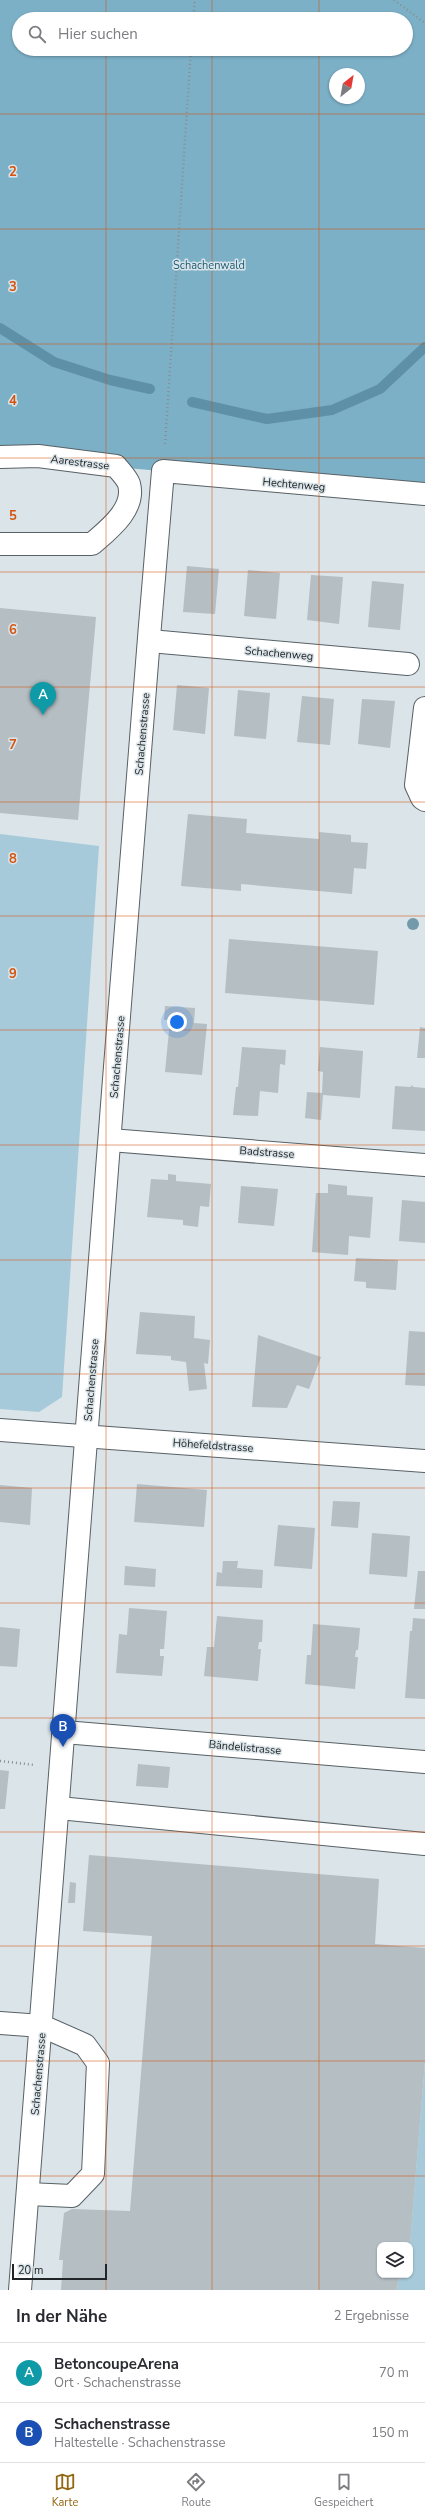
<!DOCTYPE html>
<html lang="de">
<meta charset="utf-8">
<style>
body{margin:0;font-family:"Nunito Sans",sans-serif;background:#f2f2f3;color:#2b2b33}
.controls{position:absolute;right:12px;bottom:12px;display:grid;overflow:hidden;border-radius:8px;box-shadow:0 1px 3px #0004}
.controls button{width:36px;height:36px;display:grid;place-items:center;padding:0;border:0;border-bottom:1px solid #e1e1e2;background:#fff;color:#2b2b33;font:20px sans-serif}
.compass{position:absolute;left:329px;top:68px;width:36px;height:36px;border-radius:50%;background:#fff;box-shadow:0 1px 3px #0004;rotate:31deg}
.scale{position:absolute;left:12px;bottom:10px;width:95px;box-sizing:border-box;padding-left:4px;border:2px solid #222527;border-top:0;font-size:11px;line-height:14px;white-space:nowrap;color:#222527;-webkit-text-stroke:3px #dae4e9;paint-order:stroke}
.you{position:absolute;left:177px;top:1022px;width:14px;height:14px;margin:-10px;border:3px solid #fff;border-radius:50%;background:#1a73e8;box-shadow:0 0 0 6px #1a73e833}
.badge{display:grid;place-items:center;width:26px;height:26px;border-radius:50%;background:#936712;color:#fff;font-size:13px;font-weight:700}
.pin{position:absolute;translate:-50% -33px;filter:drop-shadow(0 1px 2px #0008)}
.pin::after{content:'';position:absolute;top:21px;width:14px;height:12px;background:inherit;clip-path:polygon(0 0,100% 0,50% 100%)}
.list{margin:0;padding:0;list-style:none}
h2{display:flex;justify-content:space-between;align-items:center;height:52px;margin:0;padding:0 16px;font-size:17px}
h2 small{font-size:13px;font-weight:400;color:#7c7c81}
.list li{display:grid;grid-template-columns:26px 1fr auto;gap:12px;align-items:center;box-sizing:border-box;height:60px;padding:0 16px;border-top:1px solid #e1e1e2}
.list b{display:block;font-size:15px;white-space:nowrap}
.list p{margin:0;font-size:13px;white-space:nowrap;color:#7c7c81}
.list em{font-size:13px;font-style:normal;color:#7c7c81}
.icon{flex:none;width:22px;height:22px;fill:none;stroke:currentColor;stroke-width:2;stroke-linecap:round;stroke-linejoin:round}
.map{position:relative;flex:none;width:425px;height:2290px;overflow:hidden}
.search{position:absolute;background:#fff;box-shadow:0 1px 3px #0004;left:12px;right:12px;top:12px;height:44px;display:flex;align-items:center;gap:10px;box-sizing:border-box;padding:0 14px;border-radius:22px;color:#7c7c81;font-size:15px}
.sheet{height:172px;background:#fff}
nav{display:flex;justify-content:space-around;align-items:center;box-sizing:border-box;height:56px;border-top:1px solid #e1e1e2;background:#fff;font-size:11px;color:#7c7c81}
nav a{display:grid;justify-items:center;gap:2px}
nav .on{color:#936712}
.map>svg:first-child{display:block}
.green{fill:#a7cada}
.forest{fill:#7cb0c7;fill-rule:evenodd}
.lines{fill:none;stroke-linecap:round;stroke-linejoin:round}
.stream{stroke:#5e91a7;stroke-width:10}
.building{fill:#b4bec3}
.minor-casing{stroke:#586165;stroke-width:24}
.path{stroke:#878e91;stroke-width:2.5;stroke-dasharray:1 3;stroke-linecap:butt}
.minor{stroke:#fff;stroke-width:22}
.tree{fill:#729aaa}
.grid{fill:none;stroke:#d4540f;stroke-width:1;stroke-opacity:0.55}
.labels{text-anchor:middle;stroke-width:3;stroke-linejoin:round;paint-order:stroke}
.park-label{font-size:11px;fill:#1c5e77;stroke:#dae4e9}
.street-label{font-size:11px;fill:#222527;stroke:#dae4e9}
.grid-label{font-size:13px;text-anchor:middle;font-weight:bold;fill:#d4540f;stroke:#dae4e9;stroke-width:3;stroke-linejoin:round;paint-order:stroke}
</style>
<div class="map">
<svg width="425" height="2290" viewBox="0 0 425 2290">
<rect width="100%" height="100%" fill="#dae4e9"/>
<g class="green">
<polygon points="0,834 99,846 62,1397 39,1412 0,1409"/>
<polygon points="425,2062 425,2290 397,2290 399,2275 410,2275 410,2245 401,2245 401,2242 410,2243"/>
</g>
<path class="forest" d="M0,0h425v494l-425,-37zM19,19h387v30h-387zM335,74h24v24h-24z"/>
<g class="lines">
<g class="stream">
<polyline points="0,328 54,362 110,380 150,389"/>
<polyline points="192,402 267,419 332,410 380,389 425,347"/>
</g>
</g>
<g class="building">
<polygon points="187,566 219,569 215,614 183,612"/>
<polygon points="248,570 280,573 276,619 244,616"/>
<polygon points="311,575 343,577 339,624 307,620"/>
<polygon points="372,581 404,584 400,630 368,627"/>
<polygon points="0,608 96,617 78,820 0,813"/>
<polygon points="177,685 209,688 205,734 173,730"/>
<polygon points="238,690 270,693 266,739 234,736"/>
<polygon points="302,696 334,699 330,745 297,742"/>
<polygon points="362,699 395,701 390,748 358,744"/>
<polygon points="188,814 247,819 246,833 319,839 319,832 351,835 351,842 368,843 366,869 354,868 352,894 241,884 241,891 181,886"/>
<polygon points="229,939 378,951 374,1005 225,993"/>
<polygon points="165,1006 195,1008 194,1023 207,1024 202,1075 165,1072 170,1020 164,1020"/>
<polygon points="420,1027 425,1028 425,1058 417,1058"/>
<polygon points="242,1047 286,1050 285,1065 280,1064 278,1093 260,1091 258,1116 233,1115 236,1087 238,1087"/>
<polygon points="320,1047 363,1051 360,1098 323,1095 321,1120 305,1118 307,1092 322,1093 323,1072 318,1071"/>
<polygon points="411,1085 414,1087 425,1088 425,1131 392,1129 395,1086 411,1087"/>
<polygon points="168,1174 176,1175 176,1181 211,1184 209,1207 200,1206 198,1227 183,1225 183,1220 147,1217 151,1179 168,1180"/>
<polygon points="328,1184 347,1186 347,1195 373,1197 370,1238 349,1236 348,1255 312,1252 316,1193 328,1193"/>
<polygon points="241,1186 278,1189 274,1226 238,1223"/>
<polygon points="402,1200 425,1202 425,1243 399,1241"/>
<polygon points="356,1258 398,1260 396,1290 366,1288 366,1282 354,1281"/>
<polygon points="140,1312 195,1316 194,1338 210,1340 208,1364 204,1363 207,1389 189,1391 186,1362 171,1360 171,1356 136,1354"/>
<polygon points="409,1331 425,1332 425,1386 405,1385"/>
<polygon points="258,1335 321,1357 309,1389 297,1385 287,1408 252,1407"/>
<polygon points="137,1484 207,1490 204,1527 134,1522"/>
<polygon points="0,1485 32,1488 30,1525 0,1522"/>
<polygon points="333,1501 360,1502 358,1528 331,1526"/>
<polygon points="278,1525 315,1528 312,1569 274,1566"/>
<polygon points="372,1533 410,1536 407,1577 369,1574"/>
<polygon points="223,1561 238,1561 237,1568 263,1570 262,1588 216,1586 217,1572 222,1573"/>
<polygon points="125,1566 156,1569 155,1587 124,1585"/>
<polygon points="418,1571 425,1571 425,1609 414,1609"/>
<polygon points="129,1608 167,1611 164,1649 160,1649 160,1656 164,1656 162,1676 116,1673 119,1634 127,1635"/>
<polygon points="217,1616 263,1620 262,1642 259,1642 258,1649 261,1649 258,1681 204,1676 207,1647 214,1647"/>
<polygon points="413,1618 425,1619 425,1699 405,1698 410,1631 412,1631"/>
<polygon points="313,1624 360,1628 358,1650 356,1650 355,1657 358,1657 355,1689 305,1684 307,1655 311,1655"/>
<polygon points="0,1627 20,1629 17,1667 0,1666"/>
<polygon points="138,1764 170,1767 168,1788 136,1786"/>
<polygon points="0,1770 9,1771 5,1809 0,1809"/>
<polygon points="89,1855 379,1879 375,1944 425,1948 425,2062 410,2244 380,2245 380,2275 399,2275 397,2290 61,2290 63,2260 59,2260 64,2213 72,2209 130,2211 152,1936 83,1931"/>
<polygon points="70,1882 76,1883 75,1903 68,1903"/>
</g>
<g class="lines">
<defs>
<g id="minor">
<path d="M0,457l38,-1 78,10c4,5 11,12 13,18 7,25 -21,46 -37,60h-92"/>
<polyline points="150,641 408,664"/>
<polyline points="425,708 416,785 422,798 425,800"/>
<polyline points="110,1140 425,1165"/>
<polyline points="0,1430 425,1461"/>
<polyline points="64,1732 425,1762"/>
<polyline points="59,1808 425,1844"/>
<polyline points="0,2023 42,2026 85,2045 98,2063 93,2174 72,2196 28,2194"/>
<path d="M20,2290c51,-606 91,-1213 143,-1819l262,23"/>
</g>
</defs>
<use href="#minor" class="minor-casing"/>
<g class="path">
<polyline points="394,0 425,23"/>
<polyline points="193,19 195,0"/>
<polyline points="165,444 191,49"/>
<polyline points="0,1761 35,1765"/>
</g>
<use href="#minor" class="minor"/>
</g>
<circle class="tree" cx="413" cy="924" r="6"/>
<path class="grid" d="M106,0v19M212,0v19M319,0v19M106,49v2241M212,49v2241M319,49v2241M0,114h425M0,229h425M0,344h425M0,458h425M0,572h425M0,687h425M0,802h425M0,916h425M0,1030h425M0,1145h425M0,1260h425M0,1374h425M0,1488h425M0,1603h425M0,1718h425M0,1832h425M0,1946h425M0,2061h425M0,2176h425"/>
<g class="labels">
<g class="park-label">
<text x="209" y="269">Schachenwald</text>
</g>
<g class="street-label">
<text transform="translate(80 462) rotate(7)" y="4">Aarestrasse</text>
<text transform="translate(294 484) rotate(5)" y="4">Hechtenweg</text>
<text transform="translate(279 653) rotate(5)" y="4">Schachenweg</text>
<text transform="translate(142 734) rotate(-85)" y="4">Schachenstrasse</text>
<text transform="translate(117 1057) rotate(-85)" y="4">Schachenstrasse</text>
<text transform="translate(267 1152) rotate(4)" y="4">Badstrasse</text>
<text transform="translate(91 1380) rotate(-85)" y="4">Schachenstrasse</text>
<text transform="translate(213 1445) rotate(4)" y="4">Höhefeldstrasse</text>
<text transform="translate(245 1747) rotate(5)" y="4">Bändelistrasse</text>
<text transform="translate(38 2074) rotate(-85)" y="4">Schachenstrasse</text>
</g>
</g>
<g class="grid-label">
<text x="13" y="176">2</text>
<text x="13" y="291">3</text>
<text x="13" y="405">4</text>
<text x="13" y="520">5</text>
<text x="13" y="634">6</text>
<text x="13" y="749">7</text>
<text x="13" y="863">8</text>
<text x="13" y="978">9</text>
</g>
</svg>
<div class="controls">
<button><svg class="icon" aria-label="layers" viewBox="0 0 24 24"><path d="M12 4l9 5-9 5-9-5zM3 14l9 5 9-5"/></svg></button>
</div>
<svg class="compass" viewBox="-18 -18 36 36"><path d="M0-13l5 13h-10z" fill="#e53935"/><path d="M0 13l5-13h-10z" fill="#7c7c81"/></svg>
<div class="scale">20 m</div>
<div class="you"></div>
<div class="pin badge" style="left:43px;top:715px;background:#0f9aa8">A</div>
<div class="pin badge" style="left:63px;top:1747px;background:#1a4fb4">B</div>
<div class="search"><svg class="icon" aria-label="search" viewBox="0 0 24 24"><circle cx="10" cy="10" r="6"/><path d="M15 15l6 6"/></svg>Hier suchen</div>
</div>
<section class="sheet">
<h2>In der Nähe<small>2 Ergebnisse</small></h2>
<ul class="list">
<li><span class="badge" style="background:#0f9aa8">A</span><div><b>BetoncoupeArena</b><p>Ort · Schachenstrasse</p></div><em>70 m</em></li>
<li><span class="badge" style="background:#1a4fb4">B</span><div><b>Schachenstrasse</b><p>Haltestelle · Schachenstrasse</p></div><em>150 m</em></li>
</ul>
</section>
<nav>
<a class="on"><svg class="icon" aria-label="map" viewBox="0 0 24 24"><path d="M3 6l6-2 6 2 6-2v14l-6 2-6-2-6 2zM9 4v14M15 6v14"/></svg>Karte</a>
<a><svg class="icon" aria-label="directions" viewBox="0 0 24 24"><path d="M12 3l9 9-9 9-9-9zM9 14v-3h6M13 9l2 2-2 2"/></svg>Route</a>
<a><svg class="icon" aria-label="saved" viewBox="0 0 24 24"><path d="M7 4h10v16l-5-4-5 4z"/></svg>Gespeichert</a>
</nav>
